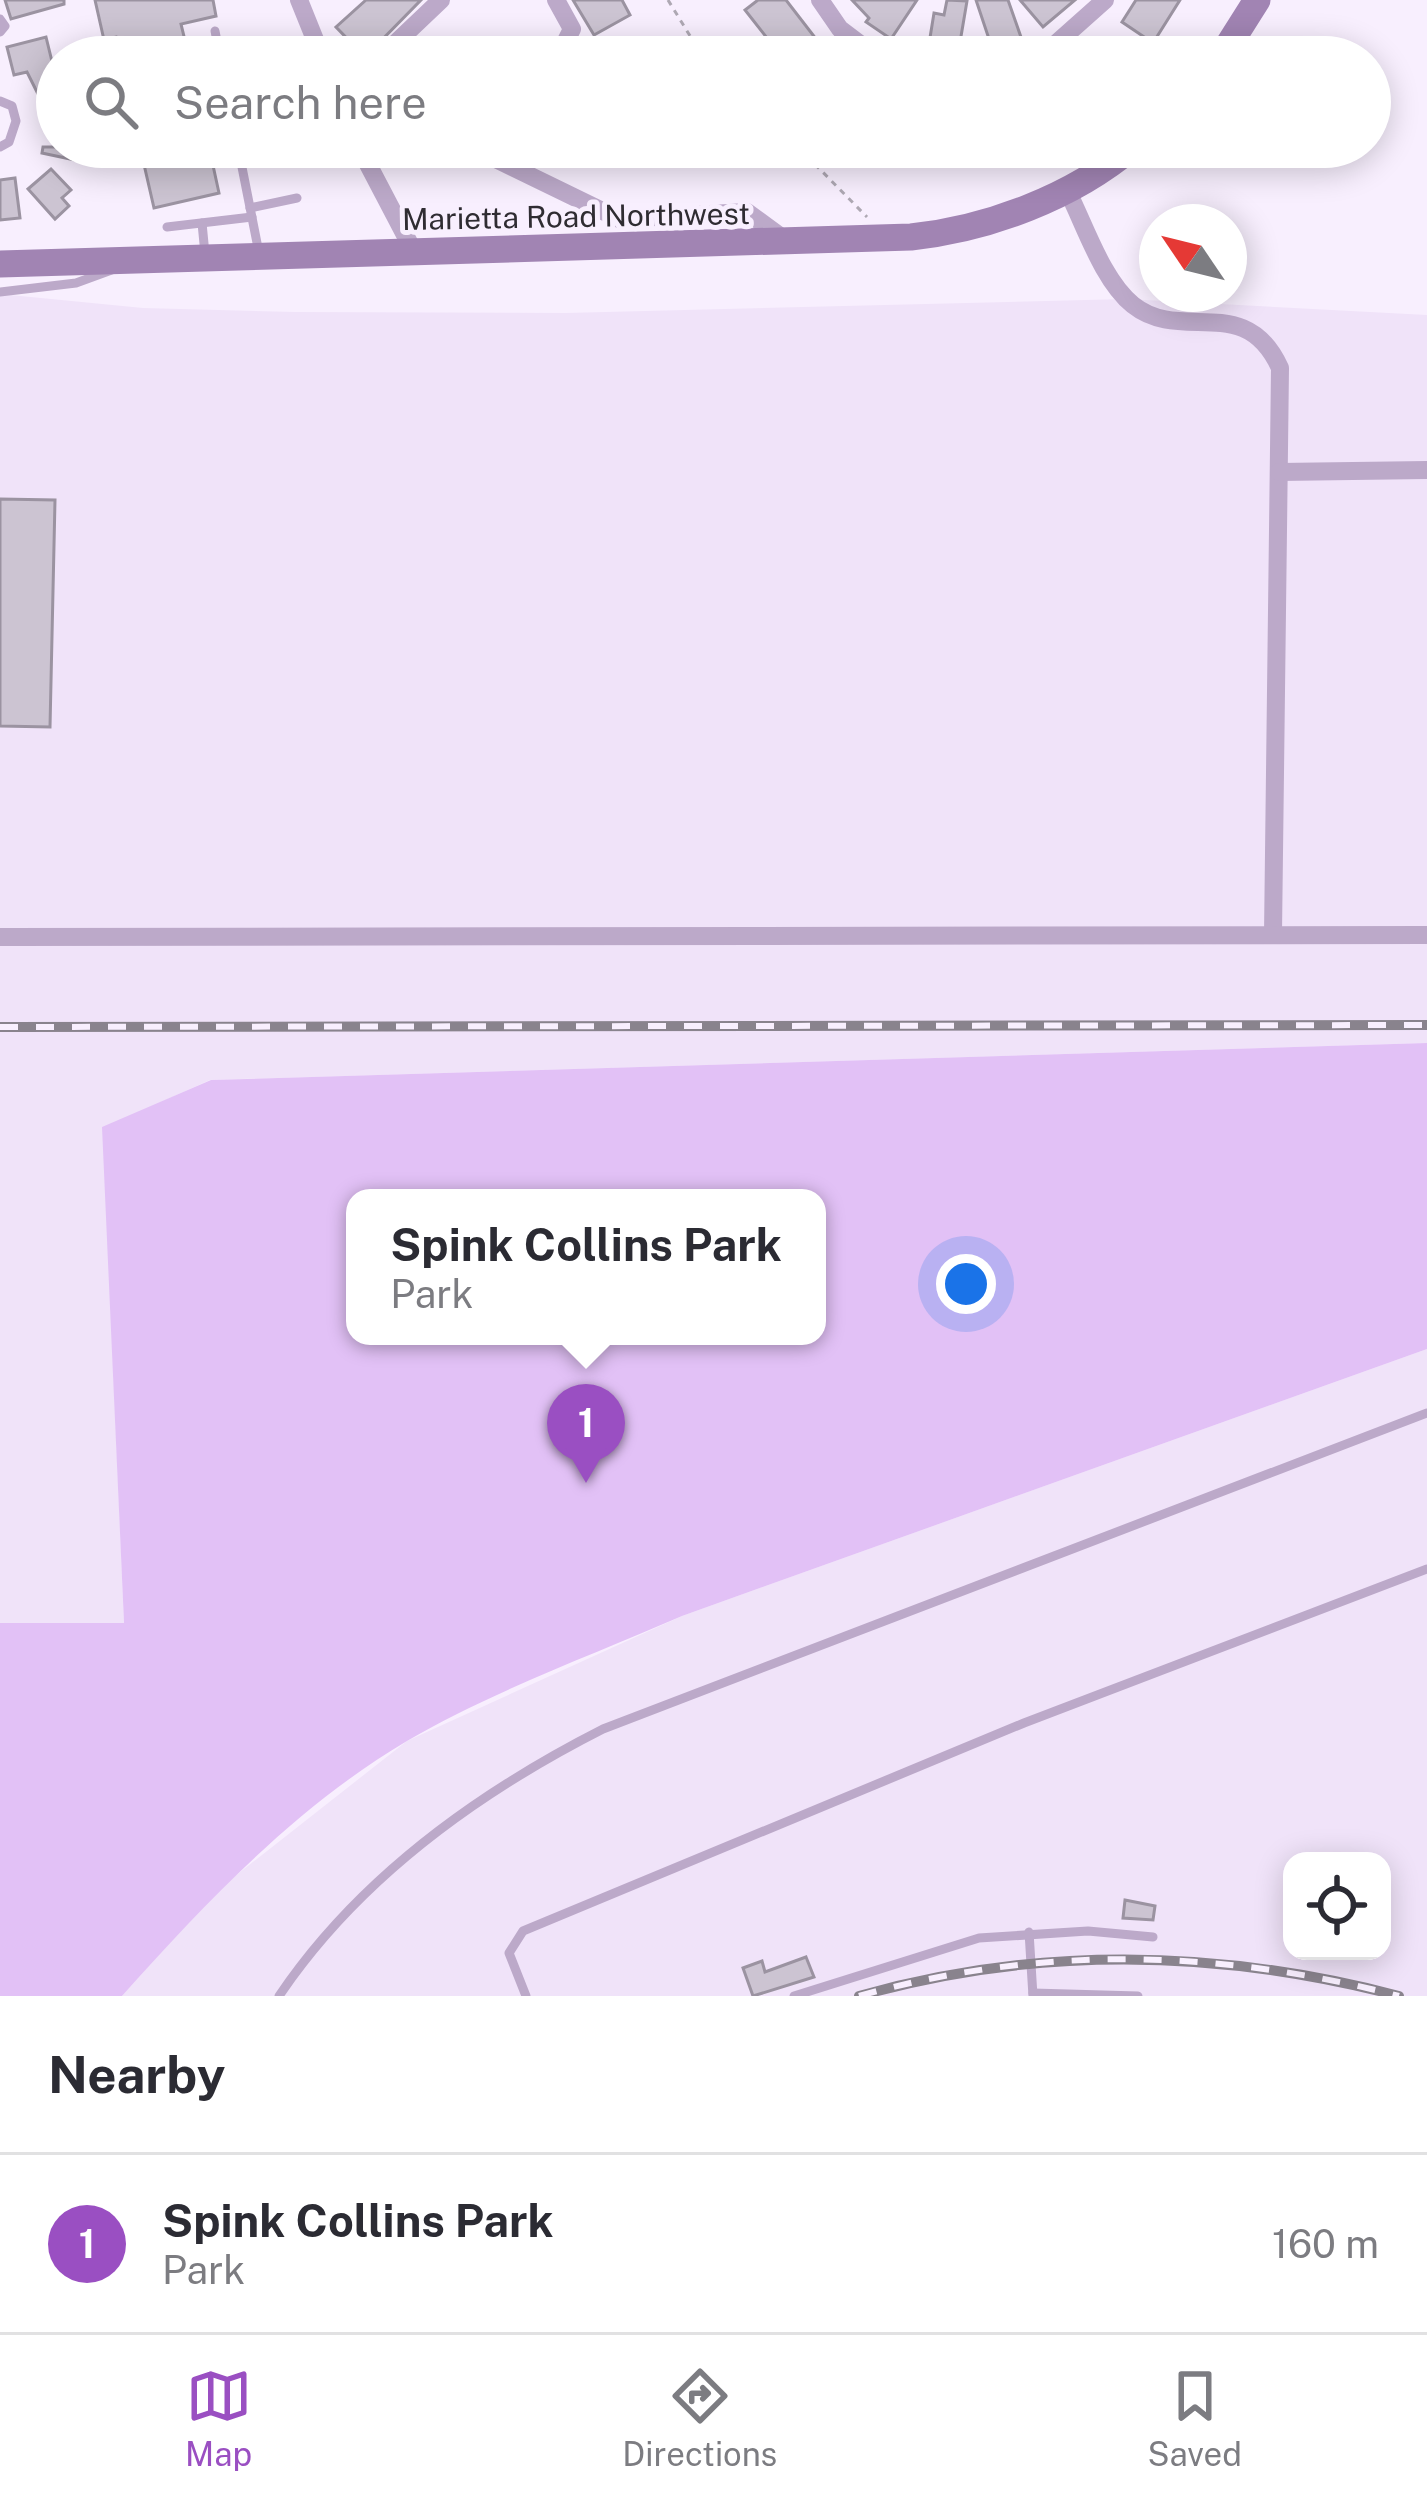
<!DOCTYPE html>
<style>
body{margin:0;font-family:"Public Sans",sans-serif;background:#f2f2f3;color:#2b2b33}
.controls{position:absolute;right:36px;bottom:36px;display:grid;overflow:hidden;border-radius:24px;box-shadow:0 6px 30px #0003}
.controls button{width:108px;height:108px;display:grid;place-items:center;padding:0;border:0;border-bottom:3px solid #e1e1e2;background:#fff;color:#2b2b33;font:60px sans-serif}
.compass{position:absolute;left:1139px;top:204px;width:108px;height:108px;border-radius:50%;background:#fff;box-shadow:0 6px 30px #0003;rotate:305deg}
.you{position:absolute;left:966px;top:1284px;width:42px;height:42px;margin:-30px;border:9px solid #fff;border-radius:50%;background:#1a73e8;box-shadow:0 0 0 18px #1a73e833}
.badge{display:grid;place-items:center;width:78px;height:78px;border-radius:50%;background:#9a4fc2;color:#fff;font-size:39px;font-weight:700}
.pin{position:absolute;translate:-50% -99px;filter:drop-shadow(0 3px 6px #0008)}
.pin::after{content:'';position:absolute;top:63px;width:42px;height:36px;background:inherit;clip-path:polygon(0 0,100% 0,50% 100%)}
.popup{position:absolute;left:346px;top:1189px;width:480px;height:156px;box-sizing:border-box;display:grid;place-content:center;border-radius:24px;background:#fff;filter:drop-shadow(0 3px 9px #0005);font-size:39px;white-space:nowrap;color:#7c7c81}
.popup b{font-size:45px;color:#2b2b33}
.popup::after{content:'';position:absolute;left:50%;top:100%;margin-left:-24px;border:24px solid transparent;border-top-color:#fff}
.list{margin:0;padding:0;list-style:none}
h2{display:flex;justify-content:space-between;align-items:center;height:156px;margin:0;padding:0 48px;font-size:51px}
h2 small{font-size:39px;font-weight:400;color:#7c7c81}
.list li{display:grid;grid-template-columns:78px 1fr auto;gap:36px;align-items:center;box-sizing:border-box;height:180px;padding:0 48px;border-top:3px solid #e1e1e2}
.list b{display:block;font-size:45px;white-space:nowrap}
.list p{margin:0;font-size:39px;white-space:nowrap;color:#7c7c81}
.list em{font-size:39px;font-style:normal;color:#7c7c81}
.icon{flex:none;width:66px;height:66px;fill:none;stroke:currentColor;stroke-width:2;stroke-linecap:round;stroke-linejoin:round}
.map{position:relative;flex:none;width:1427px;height:1996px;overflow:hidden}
.search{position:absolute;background:#fff;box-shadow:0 6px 30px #0003;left:36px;right:36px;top:36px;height:132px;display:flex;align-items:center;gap:30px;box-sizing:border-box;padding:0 42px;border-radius:66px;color:#7c7c81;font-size:45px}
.sheet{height:336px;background:#fff}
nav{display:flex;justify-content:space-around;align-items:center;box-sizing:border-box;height:168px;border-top:3px solid #e1e1e2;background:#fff;font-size:33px;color:#7c7c81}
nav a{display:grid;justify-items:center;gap:6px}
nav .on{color:#9a4fc2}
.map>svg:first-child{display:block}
.built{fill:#f0e3f9;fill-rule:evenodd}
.green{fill:#e2c1f6;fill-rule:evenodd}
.building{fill:#ccc4d2;stroke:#9b93a1;stroke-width:3}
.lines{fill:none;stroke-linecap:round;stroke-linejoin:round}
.path{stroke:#aea8b3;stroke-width:3;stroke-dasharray:6 6;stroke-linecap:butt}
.lane{stroke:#bca9c9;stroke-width:9}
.street{stroke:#bca9c9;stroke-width:18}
.secondary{stroke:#a184b3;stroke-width:27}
.rail-casing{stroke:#89838d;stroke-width:10}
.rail{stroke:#f8effe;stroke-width:6;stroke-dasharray:18;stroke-linecap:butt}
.labels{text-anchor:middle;stroke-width:10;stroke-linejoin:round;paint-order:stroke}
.street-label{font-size:30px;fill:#2f2c32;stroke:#f8effe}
</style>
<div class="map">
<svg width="1427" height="1996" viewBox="0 0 1427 1996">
<rect width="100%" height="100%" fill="#f8effe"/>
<g class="built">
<polygon points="0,294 143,308 295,312 566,313 1126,299 1427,315 1427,1043 210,1080 103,1128 124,1624 0,1623"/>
<path d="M1427,1349v647h-1305l94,-105 191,-150 275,-125zM1292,1861h90v90h-90z"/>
</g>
<path class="green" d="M1427,1043v306l-745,267c-87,38 -194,77 -275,125 -110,65 -201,161 -285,255h-122v-373h124l-22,-496 109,-47zM355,1198h462v138h-462z"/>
<g class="building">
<polygon points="5,0 64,0 64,4 11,19"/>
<polygon points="95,0 213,0 216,16 181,24 189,57 120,57 116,37 104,40"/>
<polygon points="366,0 421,0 365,57 336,27"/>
<polygon points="573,0 622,0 630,15 594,35"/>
<polygon points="758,0 786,0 830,57 782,57 745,10"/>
<polygon points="852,0 917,0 891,39 866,22 869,18"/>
<polygon points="947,0 967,1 958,54 928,50 934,13 944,15"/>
<polygon points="976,0 1008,0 1022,40 994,54"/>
<polygon points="1020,0 1075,0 1043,27"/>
<polygon points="1136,0 1180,0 1153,43 1122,22"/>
<polygon points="46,37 57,82 57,132 27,72 14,75 7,47"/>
<polygon points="1106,38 1124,57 1086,57"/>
<polygon points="43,147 87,147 84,162 42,153"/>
<polygon points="140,147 209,147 219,193 154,208"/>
<polygon points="51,169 71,190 62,198 69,206 55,219 28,189"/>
<polygon points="15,178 20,218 0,220 0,180"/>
<polygon points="0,499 55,500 50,727 0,726"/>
<polygon points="1125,1900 1155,1906 1153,1920 1123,1918"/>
<polygon points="806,1957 814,1977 753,1996 743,1968 762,1961 765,1972"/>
</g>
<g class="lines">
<g class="path">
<polyline points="668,0 703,57"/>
<polyline points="798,147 867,217"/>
</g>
<g class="lane">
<polyline points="0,19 5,26 0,32"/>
<polyline points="215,31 220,57"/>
<polyline points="0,101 12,106 16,121 9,142 0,147"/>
<polyline points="238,147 259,253"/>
<polyline points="250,208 297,198"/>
<polyline points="202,223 205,254"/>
<polyline points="167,227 252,217"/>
<polyline points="0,292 76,283 117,268"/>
<polyline points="1029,1932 1033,1996"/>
<polyline points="1033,1993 1138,1996"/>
<path d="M279,1996c79,-117 200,-204 324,-267l824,-316"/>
<polyline points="526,1996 509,1953 523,1931 1024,1723 1427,1569"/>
<polyline points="794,1996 979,1938 1088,1931 1153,1937"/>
</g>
<g class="street">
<polyline points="299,0 322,57"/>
<polyline points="556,0 572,29 558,57"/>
<polyline points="820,0 840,29 877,57"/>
<polyline points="381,57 441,0"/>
<polyline points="1041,57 1105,0"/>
<polyline points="359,147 415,254"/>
<polyline points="471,147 619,219 747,212 788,242"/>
<path d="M1067,190c18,35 35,90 66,115 49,39 112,-14 147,63l-7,566"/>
<polyline points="1279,472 1427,470"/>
<polyline points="0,937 1427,935"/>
</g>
<g class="secondary">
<polyline points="1221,57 1257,0"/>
<path d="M0,264l911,-27c77,-8 162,-40 221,-90"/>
</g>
<defs>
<g id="rail">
<polyline points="0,1027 1427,1025"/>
<path d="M859,1996c181,-51 360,-47 540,0"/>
</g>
</defs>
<use href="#rail" class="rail-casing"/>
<use href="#rail" class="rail"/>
</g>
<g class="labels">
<g class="street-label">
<text transform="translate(576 217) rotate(-1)" y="10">Marietta Road Northwest</text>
</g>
</g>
</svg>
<div class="controls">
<button><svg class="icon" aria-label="locate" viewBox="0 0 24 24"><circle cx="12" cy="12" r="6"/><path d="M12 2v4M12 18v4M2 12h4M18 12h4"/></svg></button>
</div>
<svg class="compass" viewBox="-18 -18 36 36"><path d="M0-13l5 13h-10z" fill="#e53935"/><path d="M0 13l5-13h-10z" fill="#7c7c81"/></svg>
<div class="you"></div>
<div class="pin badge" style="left:586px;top:1483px">1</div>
<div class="popup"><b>Spink Collins Park</b>Park</div>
<div class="search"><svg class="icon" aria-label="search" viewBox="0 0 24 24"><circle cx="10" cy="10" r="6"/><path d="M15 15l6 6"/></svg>Search here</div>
</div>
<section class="sheet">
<h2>Nearby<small></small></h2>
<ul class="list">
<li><span class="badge">1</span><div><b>Spink Collins Park</b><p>Park</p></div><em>160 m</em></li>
</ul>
</section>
<nav>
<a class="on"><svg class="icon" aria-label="map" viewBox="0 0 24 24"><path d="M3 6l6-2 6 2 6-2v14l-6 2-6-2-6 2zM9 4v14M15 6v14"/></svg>Map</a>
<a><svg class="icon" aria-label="directions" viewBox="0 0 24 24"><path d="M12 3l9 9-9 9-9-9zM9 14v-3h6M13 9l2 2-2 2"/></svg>Directions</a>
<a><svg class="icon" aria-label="saved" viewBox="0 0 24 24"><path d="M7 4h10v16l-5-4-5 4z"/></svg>Saved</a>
</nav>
